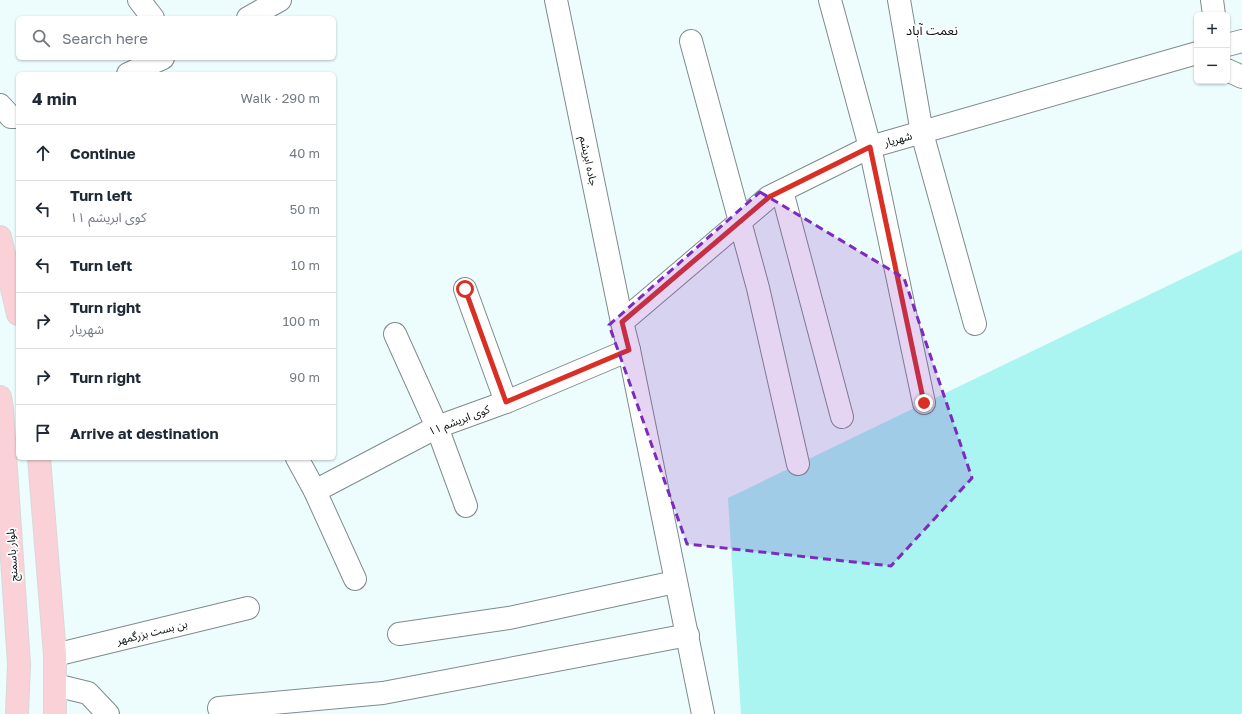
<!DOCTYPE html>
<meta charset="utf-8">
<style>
body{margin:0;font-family:"Golos Text","Noto Sans Arabic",sans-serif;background:#f6f6f7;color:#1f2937}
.controls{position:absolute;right:12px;top:12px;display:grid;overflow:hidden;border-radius:6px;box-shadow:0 1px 3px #0004}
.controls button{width:36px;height:36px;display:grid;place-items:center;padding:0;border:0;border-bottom:1px solid #e0e1e3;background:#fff;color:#1f2937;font:20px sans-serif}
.stop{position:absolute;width:12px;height:12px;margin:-9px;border:3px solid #d93025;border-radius:50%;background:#fff}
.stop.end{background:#d93025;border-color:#fff;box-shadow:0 1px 4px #0008}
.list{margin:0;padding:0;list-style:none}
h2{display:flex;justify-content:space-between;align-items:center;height:52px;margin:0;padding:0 16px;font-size:17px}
h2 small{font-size:13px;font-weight:400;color:#747a83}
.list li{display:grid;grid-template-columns:26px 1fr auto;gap:12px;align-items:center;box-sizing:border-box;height:56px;padding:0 16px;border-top:1px solid #e0e1e3}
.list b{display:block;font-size:15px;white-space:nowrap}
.list p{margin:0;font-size:13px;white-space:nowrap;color:#747a83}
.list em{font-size:13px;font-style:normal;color:#747a83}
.icon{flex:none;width:22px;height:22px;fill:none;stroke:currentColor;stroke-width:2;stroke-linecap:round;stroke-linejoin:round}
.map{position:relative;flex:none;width:1242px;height:714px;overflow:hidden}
.search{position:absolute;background:#fff;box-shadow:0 1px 3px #0004;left:16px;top:16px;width:320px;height:44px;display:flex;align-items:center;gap:10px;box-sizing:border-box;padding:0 14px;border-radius:6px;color:#747a83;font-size:15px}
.panel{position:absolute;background:#fff;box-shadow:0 1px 3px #0004;left:16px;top:72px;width:320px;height:388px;border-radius:6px}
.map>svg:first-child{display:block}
.green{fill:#aaf4f2}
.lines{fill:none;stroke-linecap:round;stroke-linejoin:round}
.minor-casing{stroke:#7e8c8b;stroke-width:24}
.major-casing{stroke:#d8d8d8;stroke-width:24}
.minor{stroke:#fff;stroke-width:22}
.major{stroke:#fad1d6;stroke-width:22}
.route{stroke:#d93025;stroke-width:5}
.marked{fill:#7b2cbf;fill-opacity:0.2;stroke:#7b2cbf;stroke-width:3;stroke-dasharray:8 5;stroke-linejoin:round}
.labels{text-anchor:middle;stroke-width:3.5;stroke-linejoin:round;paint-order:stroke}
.street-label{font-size:11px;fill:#090e0e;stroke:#fff}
.quarter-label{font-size:13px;fill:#090e0e;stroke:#fff}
</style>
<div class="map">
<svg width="1242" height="714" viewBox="0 0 1242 714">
<rect width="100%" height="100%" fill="#edfcfc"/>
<polygon class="green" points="1242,250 1242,714 741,714 728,498"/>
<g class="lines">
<defs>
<g id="minor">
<polyline points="139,0 153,18"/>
<polyline points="556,0 622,322 629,350 703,714"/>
<polyline points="830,0 870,147 924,403"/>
<polyline points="899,0 922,133 975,324"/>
<polyline points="1212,0 1214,15"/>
<polyline points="248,18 280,0"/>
<polyline points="691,41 758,288 798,464"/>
<polyline points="1227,45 1242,41"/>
<polyline points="1227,70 1242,77"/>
<polyline points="128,74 163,58"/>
<polyline points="0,105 11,117 18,117"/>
<polyline points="782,191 842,417"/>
<polyline points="465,289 506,402"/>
<polyline points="622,322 769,197 870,147 1197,53"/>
<polyline points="395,334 437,427 466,506"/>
<polyline points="297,458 315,491 355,579"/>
<polyline points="315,491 437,427 506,402 629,350"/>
<polyline points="399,634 509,618 675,582"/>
<polyline points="55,655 248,608"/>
<polyline points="55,685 88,693 108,714"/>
<polyline points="221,714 219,708 383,693 688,635"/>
</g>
<g id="major">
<polyline points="0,237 18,314"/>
<polyline points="0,397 2,409 19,664 17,714"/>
<polyline points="39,458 55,655 55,714"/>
</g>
</defs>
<use href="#minor" class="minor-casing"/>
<use href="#major" class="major-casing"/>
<use href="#minor" class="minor"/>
<use href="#major" class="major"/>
</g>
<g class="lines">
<polyline class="route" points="465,289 506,402 629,350 622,322 769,197 870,147 924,403"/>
</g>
<path class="marked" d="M760,192l144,86 68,200 -81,88 -204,-22 -78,-219z"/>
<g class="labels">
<g class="street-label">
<text transform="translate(898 139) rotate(-15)" y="4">شهریار</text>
<text transform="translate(589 161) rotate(78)" y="4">جاده ابریشم</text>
<text transform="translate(459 420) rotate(-21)" y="4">کوی ابریشم ۱۱</text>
<text transform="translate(12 555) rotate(-94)" y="4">بلوار باسمنج</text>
<text transform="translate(152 632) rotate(-14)" y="4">بن بست بزرگمهر</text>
</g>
<g class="quarter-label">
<text x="932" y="35">نعمت آباد</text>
</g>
</g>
</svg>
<div class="controls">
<button>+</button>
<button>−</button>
</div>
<div class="stop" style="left:465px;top:289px"></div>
<div class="stop end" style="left:924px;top:403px"></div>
<div class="search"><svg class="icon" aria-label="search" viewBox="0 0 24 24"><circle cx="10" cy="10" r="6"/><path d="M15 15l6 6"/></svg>Search here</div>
<section class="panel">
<h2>4 min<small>Walk · 290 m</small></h2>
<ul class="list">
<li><svg class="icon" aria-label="ahead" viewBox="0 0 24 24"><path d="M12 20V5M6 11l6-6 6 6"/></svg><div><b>Continue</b></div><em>40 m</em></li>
<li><svg class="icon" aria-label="left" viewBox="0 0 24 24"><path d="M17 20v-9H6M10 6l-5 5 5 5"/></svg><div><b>Turn left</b><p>کوی ابریشم ۱۱</p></div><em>50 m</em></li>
<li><svg class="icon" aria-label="left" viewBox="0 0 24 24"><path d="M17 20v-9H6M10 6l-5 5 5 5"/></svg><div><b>Turn left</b></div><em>10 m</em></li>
<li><svg class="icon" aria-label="right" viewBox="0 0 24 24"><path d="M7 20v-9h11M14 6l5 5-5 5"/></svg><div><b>Turn right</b><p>شهریار</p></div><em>100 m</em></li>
<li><svg class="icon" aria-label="right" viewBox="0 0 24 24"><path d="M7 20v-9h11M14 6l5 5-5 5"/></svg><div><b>Turn right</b></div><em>90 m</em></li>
<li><svg class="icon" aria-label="arrive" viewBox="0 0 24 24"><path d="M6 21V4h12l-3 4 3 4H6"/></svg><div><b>Arrive at destination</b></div></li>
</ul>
</section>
</div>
